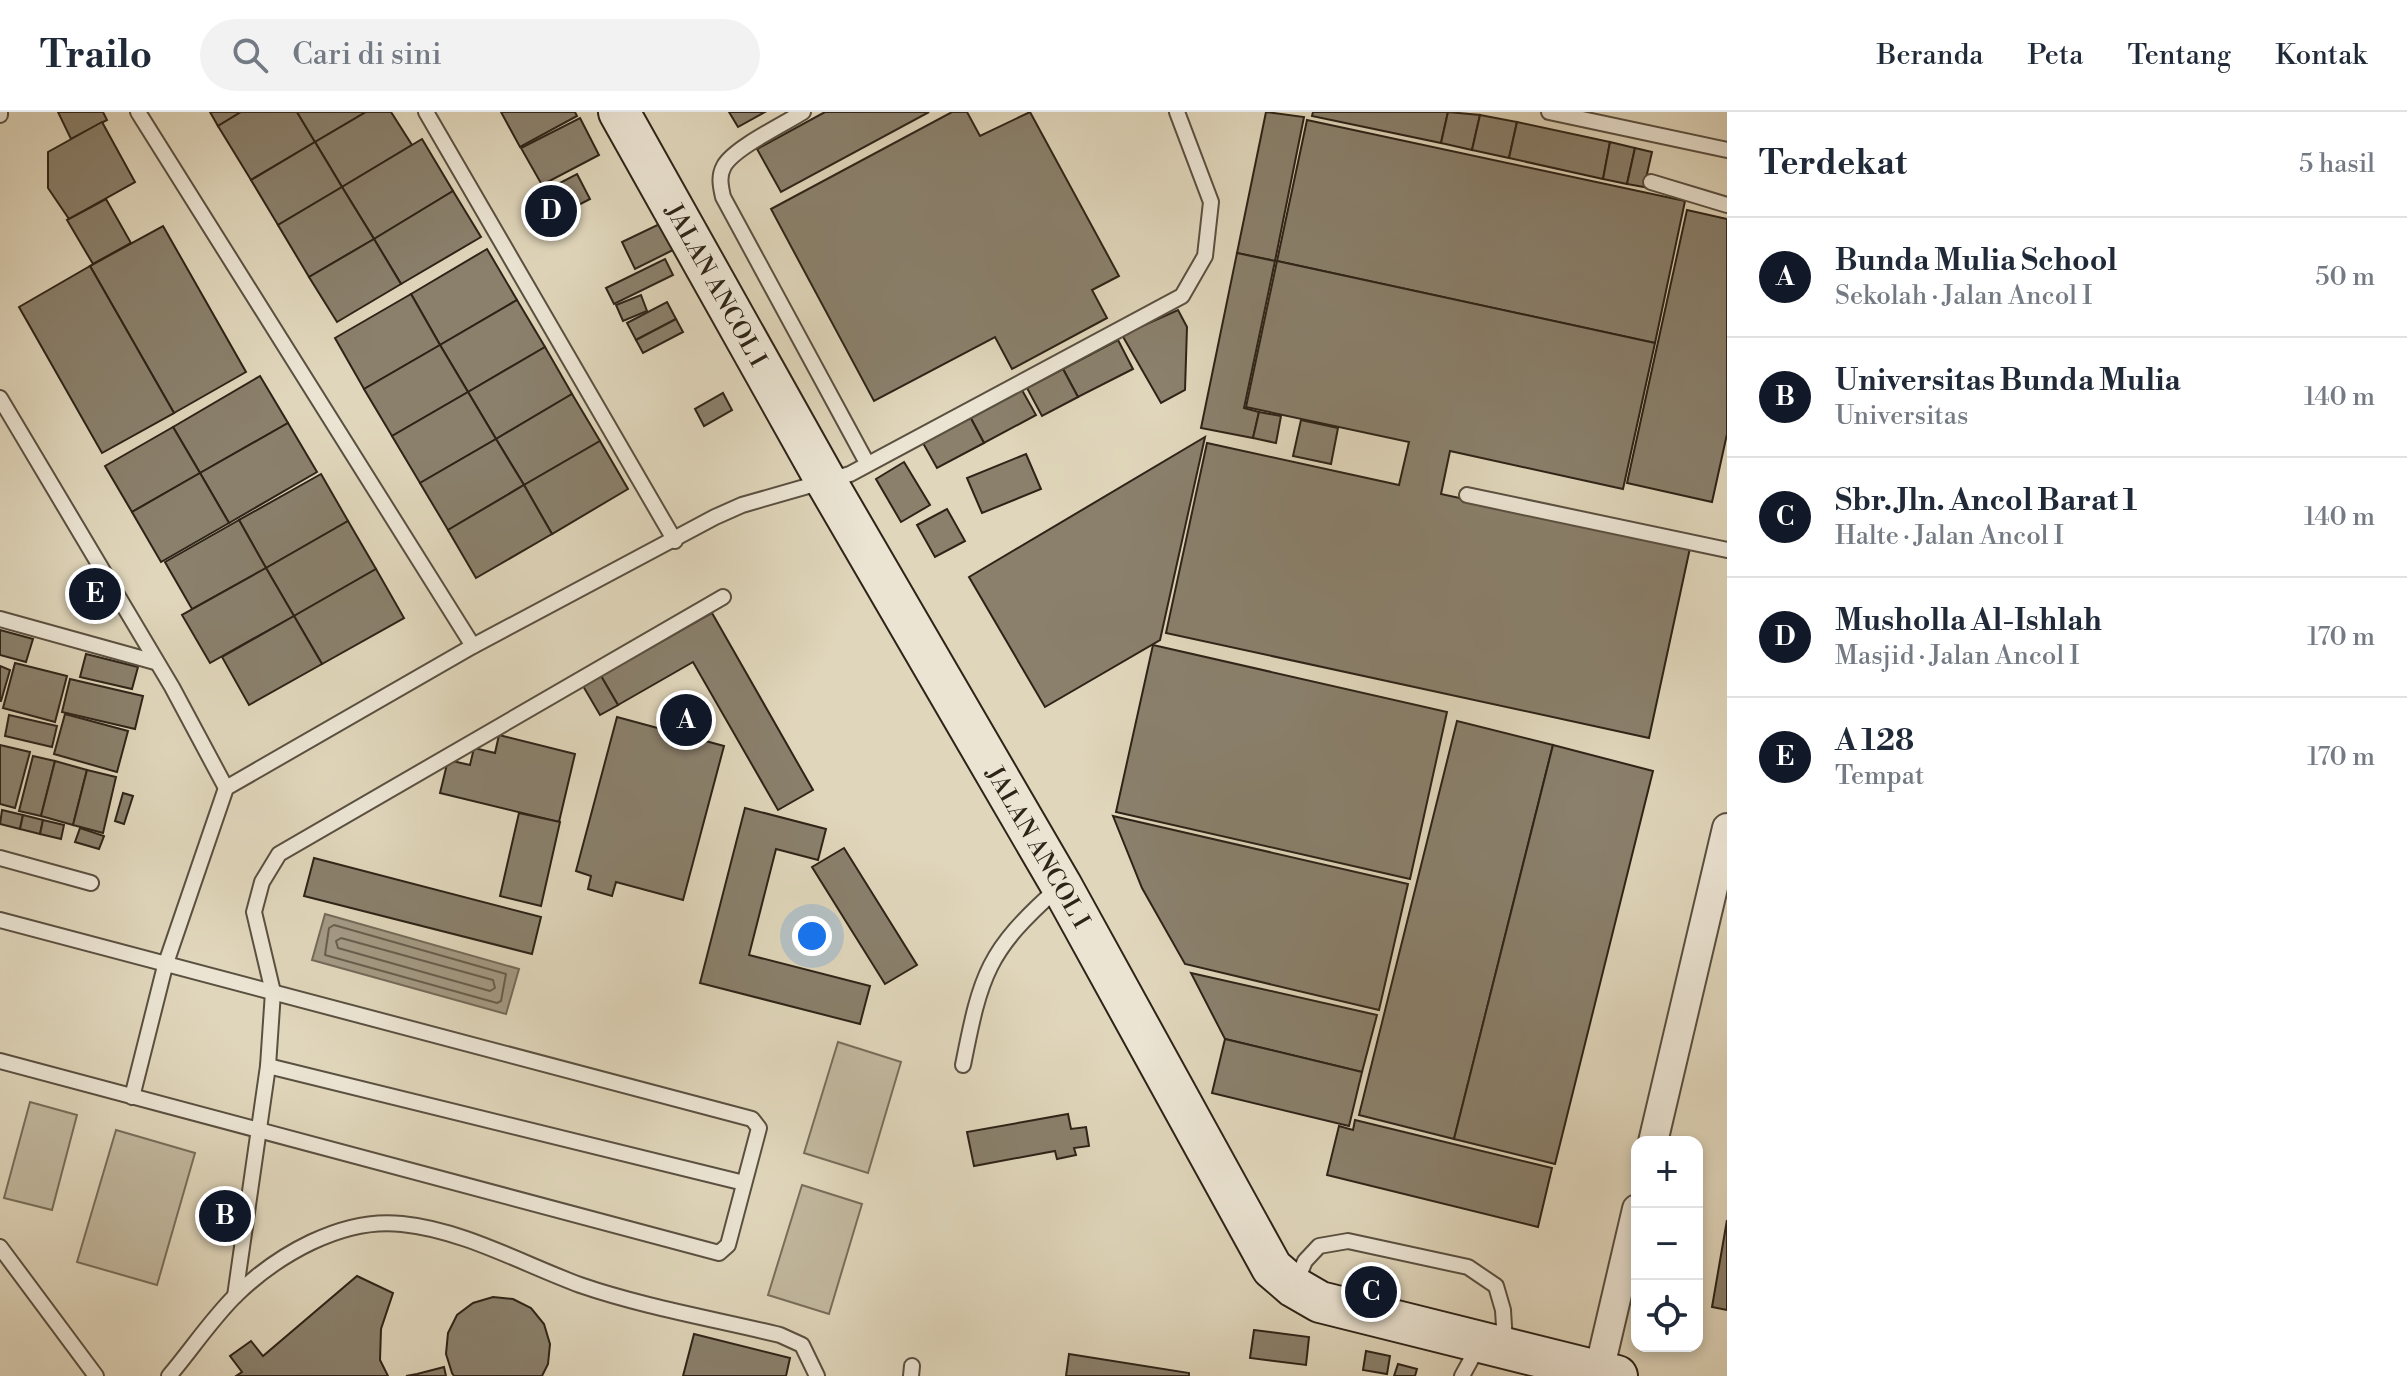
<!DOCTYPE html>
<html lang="id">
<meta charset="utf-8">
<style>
body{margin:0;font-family:"Libre Bodoni",serif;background:#f2f2f3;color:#1f2937}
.controls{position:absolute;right:24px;bottom:24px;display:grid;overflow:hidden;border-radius:16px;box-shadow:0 4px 12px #0003}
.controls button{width:72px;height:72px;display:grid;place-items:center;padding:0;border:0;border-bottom:2px solid #e0e1e3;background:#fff;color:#1f2937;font:40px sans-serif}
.you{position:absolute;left:812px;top:824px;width:28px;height:28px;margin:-20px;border:6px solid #fff;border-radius:50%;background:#1a73e8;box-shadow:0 0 0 12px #1a73e833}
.badge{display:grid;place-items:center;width:52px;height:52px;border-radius:50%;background:#111827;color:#fff;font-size:26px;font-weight:700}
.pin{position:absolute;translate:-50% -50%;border:4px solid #fff;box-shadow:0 2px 8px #0006}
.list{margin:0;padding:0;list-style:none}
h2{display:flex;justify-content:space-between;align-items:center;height:104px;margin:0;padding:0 32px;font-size:34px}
h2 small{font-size:26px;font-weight:400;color:#747a83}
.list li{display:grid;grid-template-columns:52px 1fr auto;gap:24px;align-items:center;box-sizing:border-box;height:120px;padding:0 32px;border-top:2px solid #e0e1e3}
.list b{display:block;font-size:30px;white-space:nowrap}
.list p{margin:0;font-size:26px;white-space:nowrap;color:#747a83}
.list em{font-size:26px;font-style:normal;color:#747a83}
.icon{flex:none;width:44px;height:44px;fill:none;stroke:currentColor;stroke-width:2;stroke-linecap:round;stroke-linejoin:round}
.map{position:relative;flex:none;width:1727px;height:1264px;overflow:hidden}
header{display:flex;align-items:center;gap:48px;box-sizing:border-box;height:112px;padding:0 40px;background:#fff;border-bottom:2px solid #e0e1e3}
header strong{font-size:38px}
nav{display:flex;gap:44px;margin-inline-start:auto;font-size:28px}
.search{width:560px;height:72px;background:#f2f2f3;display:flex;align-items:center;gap:20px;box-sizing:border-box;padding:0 28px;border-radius:44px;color:#747a83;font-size:30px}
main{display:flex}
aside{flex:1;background:#fff}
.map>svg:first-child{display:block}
.green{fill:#c2b89f;stroke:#786e5b;stroke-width:2}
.water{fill:#a39983;stroke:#746a58;stroke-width:2}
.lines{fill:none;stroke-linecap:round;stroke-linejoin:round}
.shore{stroke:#685e4d;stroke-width:2}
.building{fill:#8a806c;stroke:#2d2317;stroke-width:2}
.lane-casing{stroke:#5a5040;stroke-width:18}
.street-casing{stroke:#5a5040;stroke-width:32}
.secondary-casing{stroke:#2d2317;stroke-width:44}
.lane{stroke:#ebe4d3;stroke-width:14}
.street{stroke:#ebe4d3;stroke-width:28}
.secondary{stroke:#ebe4d3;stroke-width:40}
.labels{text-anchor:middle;stroke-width:6;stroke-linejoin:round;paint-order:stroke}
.street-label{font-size:24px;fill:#2d2317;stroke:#ebe4d3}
</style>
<header>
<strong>Trailo</strong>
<div class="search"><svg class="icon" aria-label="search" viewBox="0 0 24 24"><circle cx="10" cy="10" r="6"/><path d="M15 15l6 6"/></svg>Cari di sini</div>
<nav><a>Beranda</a><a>Peta</a><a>Tentang</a><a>Kontak</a></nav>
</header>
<main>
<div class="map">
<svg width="1727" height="1264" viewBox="0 0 1727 1264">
<rect width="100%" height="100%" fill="#e0d6bb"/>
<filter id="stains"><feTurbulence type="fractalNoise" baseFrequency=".0025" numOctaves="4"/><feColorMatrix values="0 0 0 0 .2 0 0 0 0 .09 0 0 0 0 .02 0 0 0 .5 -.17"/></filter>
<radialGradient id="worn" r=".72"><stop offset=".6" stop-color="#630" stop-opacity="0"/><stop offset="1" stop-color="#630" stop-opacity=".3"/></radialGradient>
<g class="green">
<polygon points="838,930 901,950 868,1061 804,1041"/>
<polygon points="30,990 77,1003 52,1098 4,1086"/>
<polygon points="116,1018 195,1041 157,1173 77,1150"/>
<polygon points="802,1073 862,1092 829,1202 768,1183"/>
</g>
<polygon class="water" points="325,802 519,857 506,902 312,848"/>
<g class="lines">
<g class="shore">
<polygon points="334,813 506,862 501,889 497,891 325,843 329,816"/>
<polygon points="341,826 493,868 495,876 490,879 338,836 336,829"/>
</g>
</g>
<g class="building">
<polygon points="58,0 103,0 107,8 71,27"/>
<polygon points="210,0 241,0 218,14"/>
<polygon points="241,0 297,0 315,30 251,68 218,14"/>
<polygon points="297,0 366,0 315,30"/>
<polygon points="366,0 391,0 412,33 342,75 315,30"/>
<polygon points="501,0 575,0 577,4 520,35"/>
<polygon points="729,0 765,0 738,15"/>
<polygon points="825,0 929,0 781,80 757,37"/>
<polygon points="952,0 967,0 980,24 1030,0 1119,164 1092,178 1107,206 1012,257 995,225 874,289 771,97"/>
<polygon points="1266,0 1304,5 1275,149 1237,141"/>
<polygon points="1313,0 1448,0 1441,31 1312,4"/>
<polygon points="1448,0 1480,3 1472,38 1441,31"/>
<polygon points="1480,3 1517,10 1509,46 1472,38"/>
<polygon points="580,6 599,43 542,73 521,36"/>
<polygon points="1307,8 1685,89 1655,231 1277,149"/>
<polygon points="102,10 135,70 69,107 48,76 48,40"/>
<polygon points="1517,10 1610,30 1603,67 1509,46"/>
<polygon points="422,27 453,79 374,127 342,75"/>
<polygon points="315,30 342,75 278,113 251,68"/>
<polygon points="1610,30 1635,36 1627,72 1603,67"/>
<polygon points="1635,36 1652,40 1644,75 1627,72"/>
<polygon points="577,62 590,87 542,112 529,87"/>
<polygon points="342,75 374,127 309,165 278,113"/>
<polygon points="453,79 481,125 401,172 374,127"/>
<polygon points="106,87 131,131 93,152 67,108"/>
<polygon points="1687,98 1727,107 1727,322 1712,390 1627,371"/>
<polygon points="672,106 685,132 635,157 622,130"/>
<polygon points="163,114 246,260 174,301 90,154"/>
<polygon points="374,127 401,172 337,210 309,165"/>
<polygon points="487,137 517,188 440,233 411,182"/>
<polygon points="1237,141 1275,149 1244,296 1259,300 1253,326 1201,316"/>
<polygon points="665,147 673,163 614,192 606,176"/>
<polygon points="1277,149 1655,231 1623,377 1450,339 1441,382 1690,436 1649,626 1166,521 1207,331 1399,373 1409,330 1246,295"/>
<polygon points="90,154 174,301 102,341 19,195"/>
<polygon points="411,182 440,233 364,277 335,226"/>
<polygon points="641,183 647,199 623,209 616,193"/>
<polygon points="517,188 545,235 468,280 440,233"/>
<polygon points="667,190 676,207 636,228 627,211"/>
<polygon points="1178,198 1187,215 1185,278 1161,291 1122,223"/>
<polygon points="676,207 683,220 643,241 636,228"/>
<polygon points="1118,228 1133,257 1078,285 1063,257"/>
<polygon points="440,233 468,280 392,324 364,277"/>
<polygon points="545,235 572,282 496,327 468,280"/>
<polygon points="1063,257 1078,285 1042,304 1027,276"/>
<polygon points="260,264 288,311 200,361 173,315"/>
<polygon points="1018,271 1036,303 984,331 967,299"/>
<polygon points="468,280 496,327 420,371 392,324"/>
<polygon points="723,281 732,298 704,314 695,297"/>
<polygon points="572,282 600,329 524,373 496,327"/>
<polygon points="967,299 984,331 937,356 919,324"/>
<polygon points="1259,300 1281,304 1276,331 1253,326"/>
<polygon points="1301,308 1338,316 1331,352 1293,344"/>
<polygon points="288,311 317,360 229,411 200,361"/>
<polygon points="173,315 200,361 132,400 105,354"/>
<polygon points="1205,325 1160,528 1045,595 969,465"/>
<polygon points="496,327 524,373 448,418 420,371"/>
<polygon points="600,329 628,377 552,422 524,373"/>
<polygon points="1026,342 1041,377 982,401 967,366"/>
<polygon points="904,350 930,393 901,410 876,367"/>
<polygon points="200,361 229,411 161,450 132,400"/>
<polygon points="321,362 348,409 266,456 239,408"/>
<polygon points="524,373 552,422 476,466 448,418"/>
<polygon points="947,397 965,429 935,445 917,413"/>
<polygon points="239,408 266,456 192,497 165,450"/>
<polygon points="348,409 376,457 294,504 266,456"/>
<polygon points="266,456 294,504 210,551 182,503"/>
<polygon points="376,457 404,506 322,552 294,504"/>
<polygon points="100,473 105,484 91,490 86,479"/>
<polygon points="712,501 813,678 778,698 693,550 618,593 601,564"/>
<polygon points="294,504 322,552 249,593 222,545"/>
<polygon points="0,518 33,527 26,550 0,543"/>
<polygon points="1153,533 1447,600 1410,767 1116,700"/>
<polygon points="86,542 138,555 132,577 80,565"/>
<polygon points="15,551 67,564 55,610 3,596"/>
<polygon points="0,554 10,558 1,589 0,589"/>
<polygon points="601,564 618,593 600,603 583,574"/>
<polygon points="70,567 143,584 135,617 62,600"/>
<polygon points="65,602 128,619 117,660 54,642"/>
<polygon points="9,603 57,614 52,635 5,624"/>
<polygon points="617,605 724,634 683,788 616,770 612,784 588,777 591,764 576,759"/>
<polygon points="1457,609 1553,633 1454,1027 1359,1003"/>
<polygon points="499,623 575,642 559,710 440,681 448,648 470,653 474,636 495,641"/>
<polygon points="0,633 30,640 15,696 0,692"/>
<polygon points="1553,633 1653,659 1555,1052 1454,1027"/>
<polygon points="33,644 55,649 41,704 19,699"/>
<polygon points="55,649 87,658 73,713 41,704"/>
<polygon points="87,658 116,665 103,721 73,713"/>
<polygon points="123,681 133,684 124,712 115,709"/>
<polygon points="745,696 826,717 818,748 776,737 749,843 870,874 860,912 700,871"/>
<polygon points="2,698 23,703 20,717 0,712"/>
<polygon points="519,701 560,710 541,794 500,784"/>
<polygon points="23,703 43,708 40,722 20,717"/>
<polygon points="1113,704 1408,772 1379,898 1185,852 1142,776"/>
<polygon points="43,708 64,713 61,727 40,722"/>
<polygon points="80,716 104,724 99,737 75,730"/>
<polygon points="844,736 917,853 885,872 812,755"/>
<polygon points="314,746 541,805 532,842 304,784"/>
<polygon points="1191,861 1377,903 1362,960 1225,927"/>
<polygon points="1225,927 1362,960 1349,1014 1212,981"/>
<polygon points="1068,1002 1071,1017 1086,1015 1089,1034 1074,1036 1076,1043 1057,1047 1055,1039 974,1054 967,1020"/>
<polygon points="1355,1008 1552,1056 1538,1115 1327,1063 1339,1014 1353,1018"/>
<polygon points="1727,1108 1727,1198 1712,1195"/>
<polygon points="357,1164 393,1181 381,1217 380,1248 388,1264 236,1264 242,1260 230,1244 251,1229 263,1244"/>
<polygon points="493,1185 513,1187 531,1196 544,1212 550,1232 548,1252 542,1264 454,1264 452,1261 446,1242 448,1221 457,1203 473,1191"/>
<polygon points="1254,1218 1309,1225 1306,1253 1250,1246"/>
<polygon points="694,1222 790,1246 786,1264 683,1264"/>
<polygon points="1366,1239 1390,1244 1387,1262 1363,1258"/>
<polygon points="1069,1242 1189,1261 1189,1264 1066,1264"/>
<polygon points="1398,1252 1417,1257 1415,1264 1394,1264"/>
<polygon points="444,1255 446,1264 406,1264 417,1262"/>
</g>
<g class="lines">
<defs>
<g id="lane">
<polyline points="138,0 473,534"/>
<polyline points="426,0 675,429"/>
<path d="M803,0c-19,12 -69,36 -79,54 -6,11 -3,21 -1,31l144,266"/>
<polyline points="1549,0 1727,38"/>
<polyline points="0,3 0,0"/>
<polyline points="1651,70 1727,93"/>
<polyline points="0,286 172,575 226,676"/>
<polyline points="1467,383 1727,438"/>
<polyline points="0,507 155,550"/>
<polyline points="0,746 91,771"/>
<polyline points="0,808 752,1007 759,1016 728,1133 719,1141 0,949"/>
<path d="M963,953c18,-91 24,-114 95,-177"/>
<polyline points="268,954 744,1071"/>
<polyline points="132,985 165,854 226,676 473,534 715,405 742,393 850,362 1182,184 1205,144 1211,90 1177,0"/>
<polyline points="0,1135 96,1264"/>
<polyline points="1295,1173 1305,1149 1319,1134 1348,1129 1468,1155 1496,1174 1503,1198 1505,1231"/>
<polyline points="235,1184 268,954 273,880 254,800 262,770 279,742 723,485"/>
<path d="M169,1264c22,-26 42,-56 66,-80 42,-41 107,-79 167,-72 61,6 121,40 178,61 64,22 134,34 200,50l22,10 15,31"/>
<polyline points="911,1264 912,1254"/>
<polyline points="1462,1264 1479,1233"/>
</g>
<g id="street">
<polyline points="1653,1030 1727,716"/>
<polyline points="1599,1259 1637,1097"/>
</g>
<polyline id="secondary" points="619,0 827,371 1061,773 1272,1156 1294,1175 1320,1190 1617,1264"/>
</defs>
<use href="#lane" class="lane-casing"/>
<use href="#street" class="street-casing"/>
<use href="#secondary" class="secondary-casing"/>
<use href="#lane" class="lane"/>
<use href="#street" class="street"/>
<use href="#secondary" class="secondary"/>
</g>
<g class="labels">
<g class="street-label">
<text transform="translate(716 173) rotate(61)" y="8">JALAN ANCOL I</text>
<text transform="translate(1038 735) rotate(60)" y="8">JALAN ANCOL I</text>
</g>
</g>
<rect width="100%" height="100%" filter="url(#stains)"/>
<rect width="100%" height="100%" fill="url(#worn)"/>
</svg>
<div class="controls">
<button>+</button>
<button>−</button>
<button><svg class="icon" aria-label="locate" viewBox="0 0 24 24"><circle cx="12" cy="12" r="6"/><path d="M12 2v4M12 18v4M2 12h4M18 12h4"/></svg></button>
</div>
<div class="you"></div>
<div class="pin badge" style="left:686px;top:608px">A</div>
<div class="pin badge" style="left:225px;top:1104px">B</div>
<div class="pin badge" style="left:1371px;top:1180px">C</div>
<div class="pin badge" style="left:551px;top:99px">D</div>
<div class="pin badge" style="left:95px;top:482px">E</div>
</div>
<aside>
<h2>Terdekat<small>5 hasil</small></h2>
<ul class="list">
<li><span class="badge">A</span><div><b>Bunda Mulia School</b><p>Sekolah · Jalan Ancol I</p></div><em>50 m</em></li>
<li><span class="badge">B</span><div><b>Universitas Bunda Mulia</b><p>Universitas</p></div><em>140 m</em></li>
<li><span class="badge">C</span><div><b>Sbr. Jln. Ancol Barat 1</b><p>Halte · Jalan Ancol I</p></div><em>140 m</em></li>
<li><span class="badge">D</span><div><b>Musholla Al-Ishlah</b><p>Masjid · Jalan Ancol I</p></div><em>170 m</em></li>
<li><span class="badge">E</span><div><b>A 128</b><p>Tempat</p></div><em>170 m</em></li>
</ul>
</aside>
</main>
